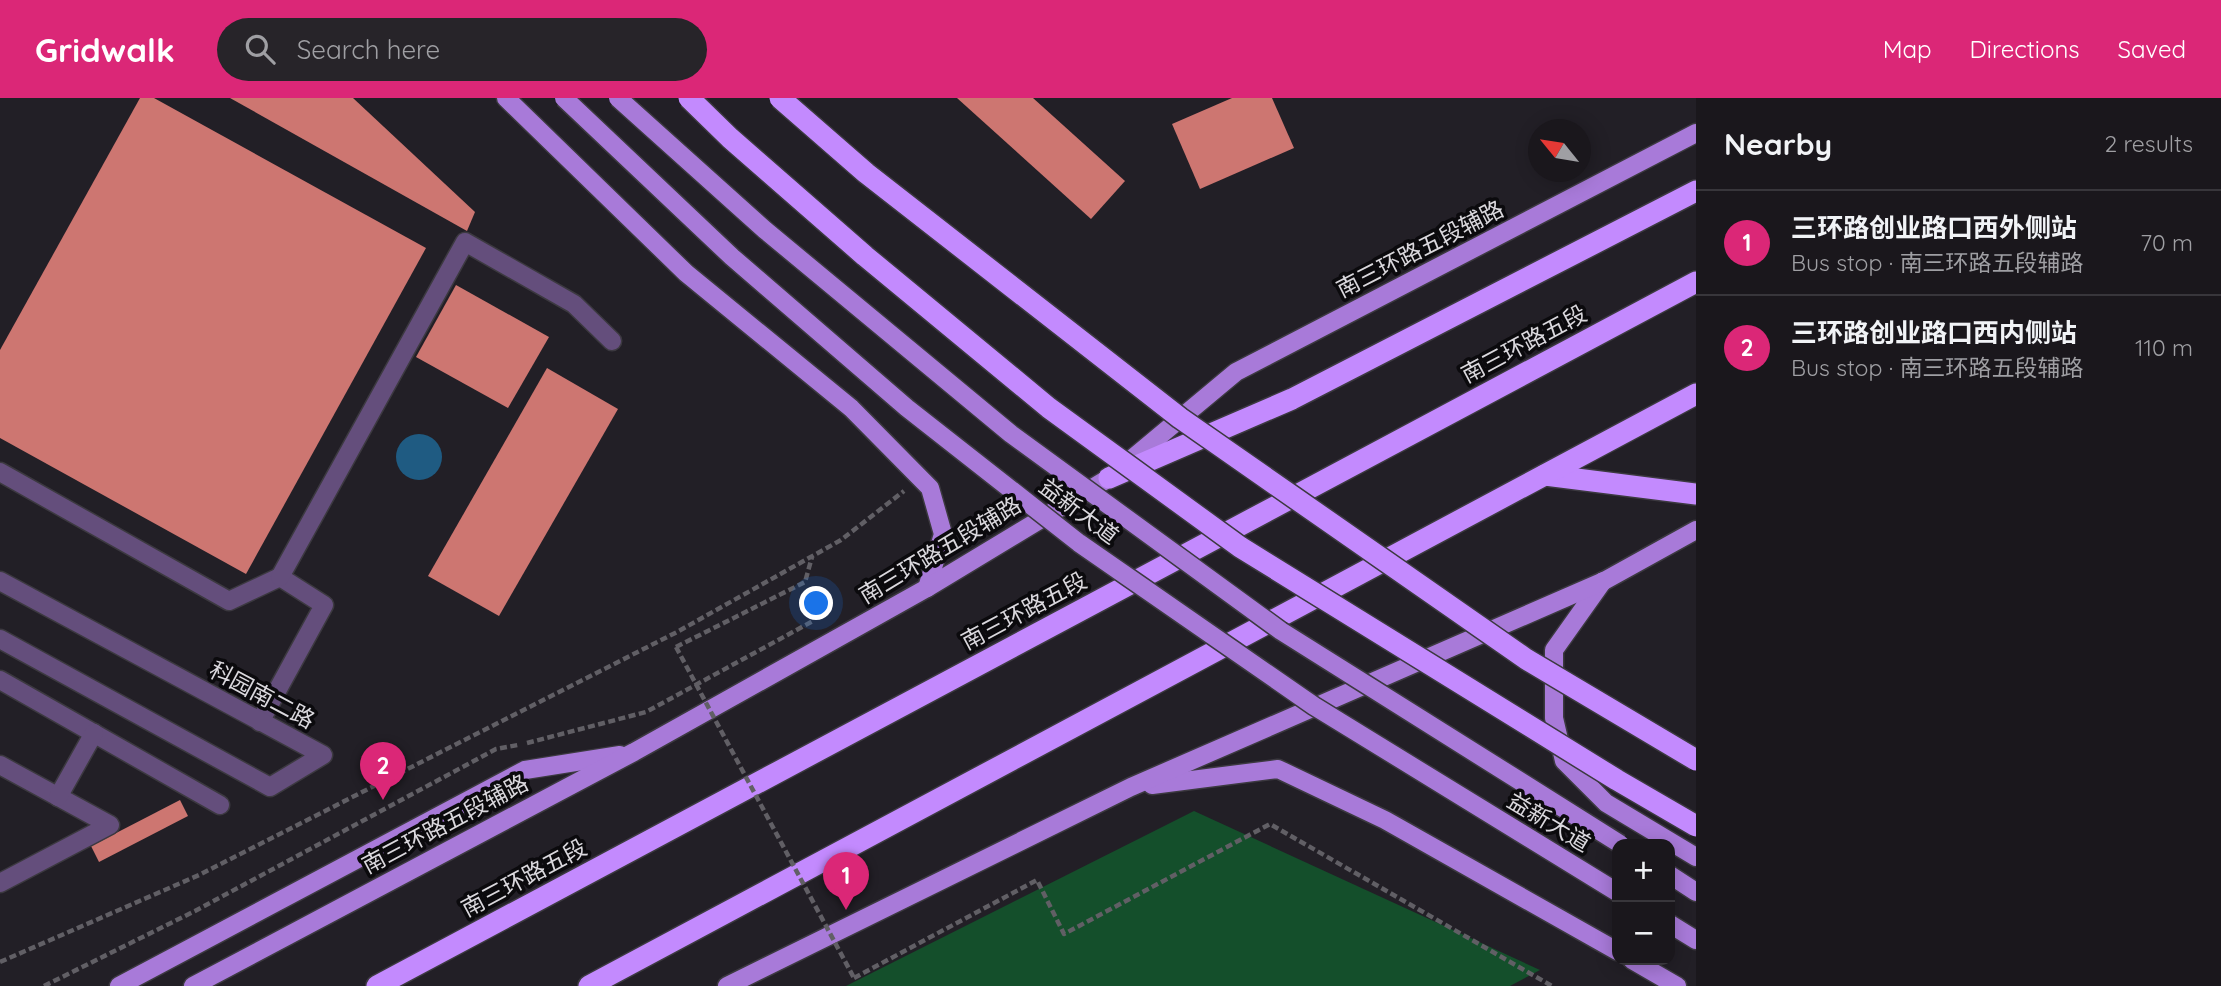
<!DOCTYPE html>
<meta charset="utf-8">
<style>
body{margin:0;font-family:Quicksand,"Noto Sans SC",sans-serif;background:#272429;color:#f1f3f6}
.controls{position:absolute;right:21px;bottom:21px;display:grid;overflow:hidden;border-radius:14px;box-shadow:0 4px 18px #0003}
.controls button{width:63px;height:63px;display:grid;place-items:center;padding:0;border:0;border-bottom:2px solid #38363b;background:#1a171c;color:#f1f3f6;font:35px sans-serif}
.compass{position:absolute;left:1528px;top:21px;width:63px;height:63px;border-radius:50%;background:#1a171c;box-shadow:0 4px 18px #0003;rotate:300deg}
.you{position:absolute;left:817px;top:506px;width:24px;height:24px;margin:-18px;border:5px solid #fff;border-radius:50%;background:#1a73e8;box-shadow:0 0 0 10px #1a73e833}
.badge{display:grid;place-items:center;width:46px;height:46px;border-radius:50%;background:#db2777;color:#fff;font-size:23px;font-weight:700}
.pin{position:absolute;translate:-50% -58px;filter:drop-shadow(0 2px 4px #0008)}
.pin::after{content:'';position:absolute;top:37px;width:24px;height:21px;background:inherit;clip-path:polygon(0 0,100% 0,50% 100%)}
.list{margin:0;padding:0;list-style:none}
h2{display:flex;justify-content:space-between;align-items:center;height:91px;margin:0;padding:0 28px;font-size:30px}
h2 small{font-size:23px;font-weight:400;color:#9f9fa3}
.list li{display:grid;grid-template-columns:46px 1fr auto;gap:21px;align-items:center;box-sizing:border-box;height:105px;padding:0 28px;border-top:2px solid #38363b}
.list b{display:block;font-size:26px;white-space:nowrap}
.list p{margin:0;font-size:23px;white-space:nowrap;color:#9f9fa3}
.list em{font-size:23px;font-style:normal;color:#9f9fa3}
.icon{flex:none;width:38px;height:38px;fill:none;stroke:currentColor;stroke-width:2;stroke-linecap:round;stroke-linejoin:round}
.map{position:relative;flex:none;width:1696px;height:888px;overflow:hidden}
header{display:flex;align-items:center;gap:42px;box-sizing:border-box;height:98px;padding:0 35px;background:#db2777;color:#fff}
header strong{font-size:33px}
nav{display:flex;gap:38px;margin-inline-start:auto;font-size:24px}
.search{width:490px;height:63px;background:#272429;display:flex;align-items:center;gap:18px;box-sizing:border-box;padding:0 24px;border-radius:38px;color:#9f9fa3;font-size:26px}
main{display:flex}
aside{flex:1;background:#1a171c}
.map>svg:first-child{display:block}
.green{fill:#144f2b}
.water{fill:#1f5b82}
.building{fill:#cd7671}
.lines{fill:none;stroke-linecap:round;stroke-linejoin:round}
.minor-casing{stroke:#3c3940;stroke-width:21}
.major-casing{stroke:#3c3940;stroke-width:21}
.highway-casing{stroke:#3c3940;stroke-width:24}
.path{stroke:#615f65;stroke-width:4.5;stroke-dasharray:7 3.5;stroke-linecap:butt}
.minor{stroke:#644e7c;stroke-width:18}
.major{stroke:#a87ad9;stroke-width:18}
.highway{stroke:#c38afe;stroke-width:21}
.major-bridge-casing{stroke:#3c3940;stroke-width:21;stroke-linecap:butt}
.highway-bridge-casing{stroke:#3c3940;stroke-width:24;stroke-linecap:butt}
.path-bridge{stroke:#615f65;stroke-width:4.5;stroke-dasharray:7 3.5;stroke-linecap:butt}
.major-bridge{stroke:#a87ad9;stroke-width:18}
.highway-bridge{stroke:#c38afe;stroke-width:21}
.labels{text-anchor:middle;stroke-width:7;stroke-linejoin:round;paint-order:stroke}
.street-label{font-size:23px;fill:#dad8dd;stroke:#0b0a0d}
</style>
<header>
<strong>Gridwalk</strong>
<div class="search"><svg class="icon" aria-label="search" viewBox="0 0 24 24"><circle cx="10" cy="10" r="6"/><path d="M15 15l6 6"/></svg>Search here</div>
<nav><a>Map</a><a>Directions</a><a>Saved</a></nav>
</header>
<main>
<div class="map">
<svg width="1696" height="888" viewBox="0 0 1696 888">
<rect width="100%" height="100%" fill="#221f26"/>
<polygon class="green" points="1194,713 1540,872 1510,888 846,888"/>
<circle class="water" cx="419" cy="359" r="23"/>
<g class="building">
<polygon points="140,0 154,0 426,150 246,476 0,340 0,252"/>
<polygon points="230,0 353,0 475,114 467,133"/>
<polygon points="957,0 1033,0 1125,83 1091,121"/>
<polygon points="1232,0 1272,0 1294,50 1200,91 1172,26"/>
<polygon points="456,187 549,239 508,310 416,259"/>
<polygon points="547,270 618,311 499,518 428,478"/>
<polygon points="180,702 188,718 99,764 91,748"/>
</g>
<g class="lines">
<defs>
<g id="minor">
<polyline points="0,374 229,503 280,479 324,507 260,624"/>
<polyline points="280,479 465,144 574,206 612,243"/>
<polyline points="0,483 323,657 270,689 0,541"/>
<polyline points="0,582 220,707"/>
<polyline points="0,667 110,727 0,785"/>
<polyline points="58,699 94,635"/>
</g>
<g id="major">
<polyline points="506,0 686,175 851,310 930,390 943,436 927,490"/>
<polyline points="1603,483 1554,552 1554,620 1564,663 1606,705 1696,759"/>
<polyline points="1152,687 1278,671 1385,722 1617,853"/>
<polyline points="1670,777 1696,794"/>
<polyline points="1670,826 1696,842"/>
<polyline points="1632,862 1677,888"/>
<polyline points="119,888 525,672 620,657"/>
<polyline points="193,888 634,654 927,490 1109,380 1236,274 1696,35"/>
<polyline points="727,888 1131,689 1604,483 1696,432"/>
</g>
<g id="highway">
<polyline points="1545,377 1696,396"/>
<polyline points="1109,380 1292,301 1696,93"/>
<polyline points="377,888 1696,184"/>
<polyline points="589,888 1696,296"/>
</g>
</defs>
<use href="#minor" class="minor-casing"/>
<use href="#major" class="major-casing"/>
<use href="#highway" class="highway-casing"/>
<g class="path">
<polyline points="676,549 805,484 812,459"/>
<polyline points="527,645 646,614 813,523"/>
<polyline points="0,864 199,777 677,534 841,442 904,393"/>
<polyline points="854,880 1037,782 1064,836 1270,726 1552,888"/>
<polyline points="44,888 195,813 496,651 518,647"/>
</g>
<use href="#minor" class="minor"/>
<use href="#major" class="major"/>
<use href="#highway" class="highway"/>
<defs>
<g id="major-bridge">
<polyline points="564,0 732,159 907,310 1079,445 1314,608 1617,794"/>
<polyline points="618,0 765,132 1011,336 1281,533 1620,746"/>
</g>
<g id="highway-bridge">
<polyline points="689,0 730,40 865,158 1049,310 1240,449 1617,682 1696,728"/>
<polyline points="780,0 866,75 1180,320 1526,561 1696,662"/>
</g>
</defs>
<use href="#major-bridge" class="major-bridge-casing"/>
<use href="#highway-bridge" class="highway-bridge-casing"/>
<polyline class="path-bridge" points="676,549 854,880"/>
<use href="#major-bridge" class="major-bridge"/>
<use href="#highway-bridge" class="highway-bridge"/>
</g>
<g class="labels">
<g class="street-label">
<text transform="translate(1420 151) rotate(-27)" y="8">南三环路五段辅路</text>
<text transform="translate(1524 246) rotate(-28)" y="8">南三环路五段</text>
<text transform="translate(1079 413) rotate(37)" y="8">益新大道</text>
<text transform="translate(940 452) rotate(-31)" y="8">南三环路五段辅路</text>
<text transform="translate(1024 513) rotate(-28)" y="8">南三环路五段</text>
<text transform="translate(262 597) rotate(28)" y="8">科园南二路</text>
<text transform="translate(1549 724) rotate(31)" y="8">益新大道</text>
<text transform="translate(445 726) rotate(-28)" y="8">南三环路五段辅路</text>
<text transform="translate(524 780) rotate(-28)" y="8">南三环路五段</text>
</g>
</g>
</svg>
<div class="controls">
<button>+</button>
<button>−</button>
</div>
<svg class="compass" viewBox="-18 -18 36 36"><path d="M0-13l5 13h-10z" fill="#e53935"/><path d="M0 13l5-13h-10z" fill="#9f9fa3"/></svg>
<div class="you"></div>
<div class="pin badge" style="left:846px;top:812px">1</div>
<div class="pin badge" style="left:383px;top:702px">2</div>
</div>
<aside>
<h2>Nearby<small>2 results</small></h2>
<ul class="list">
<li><span class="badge">1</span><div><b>三环路创业路口西外侧站</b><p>Bus stop · 南三环路五段辅路</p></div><em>70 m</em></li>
<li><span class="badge">2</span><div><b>三环路创业路口西内侧站</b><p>Bus stop · 南三环路五段辅路</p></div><em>110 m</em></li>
</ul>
</aside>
</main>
